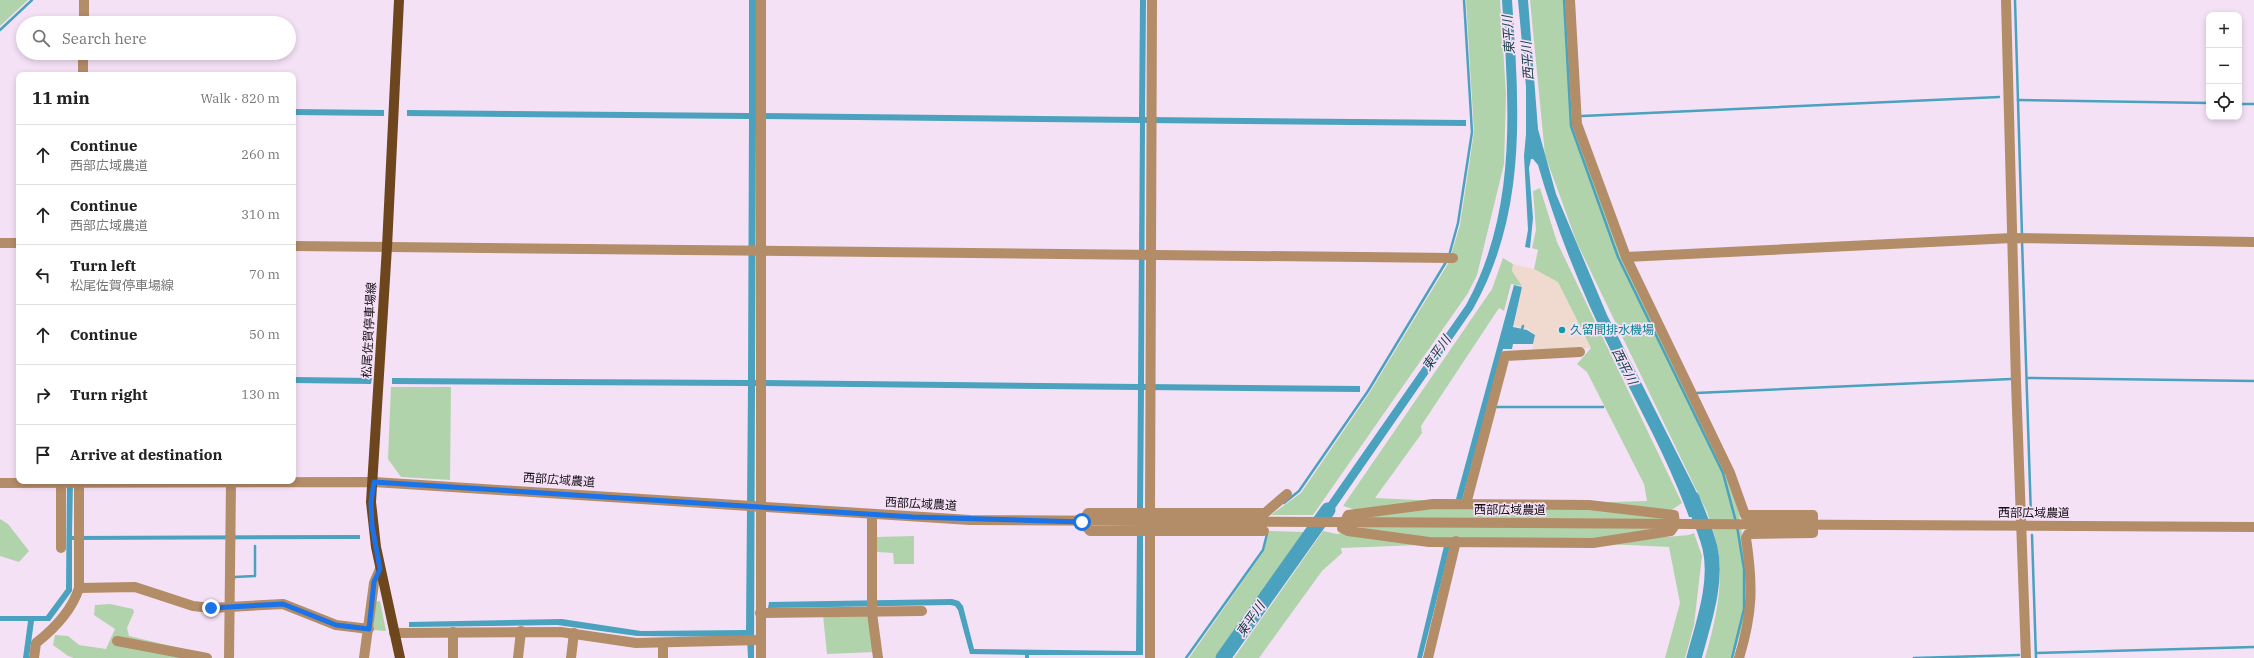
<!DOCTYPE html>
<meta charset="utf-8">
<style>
body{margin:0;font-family:"IBM Plex Serif","Noto Sans JP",serif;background:#f6f6f6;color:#222}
.controls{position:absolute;right:12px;top:12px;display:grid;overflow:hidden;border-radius:8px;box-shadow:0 2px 6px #0003}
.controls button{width:36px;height:36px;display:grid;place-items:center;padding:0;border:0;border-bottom:1px solid #e0e0e0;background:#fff;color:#222;font:20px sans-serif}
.stop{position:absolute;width:12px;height:12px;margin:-9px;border:3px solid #1a73e8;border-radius:50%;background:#fff}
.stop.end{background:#1a73e8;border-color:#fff;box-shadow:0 1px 4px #0008}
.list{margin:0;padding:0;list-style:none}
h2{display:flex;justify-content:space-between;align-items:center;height:52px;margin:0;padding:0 16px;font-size:17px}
h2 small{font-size:13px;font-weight:400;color:#767676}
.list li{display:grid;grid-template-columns:26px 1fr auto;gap:12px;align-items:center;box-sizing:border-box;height:60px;padding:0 16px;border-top:1px solid #e0e0e0}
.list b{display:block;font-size:15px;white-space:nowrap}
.list p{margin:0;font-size:13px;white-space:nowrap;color:#767676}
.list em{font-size:13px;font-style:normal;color:#767676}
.icon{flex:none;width:22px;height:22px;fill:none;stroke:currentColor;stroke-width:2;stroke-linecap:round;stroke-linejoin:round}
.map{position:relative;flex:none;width:2254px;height:658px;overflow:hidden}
.search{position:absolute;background:#fff;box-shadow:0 2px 6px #0003;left:16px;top:16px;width:280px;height:44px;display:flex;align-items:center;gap:10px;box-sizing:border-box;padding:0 14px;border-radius:22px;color:#767676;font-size:15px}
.panel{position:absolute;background:#fff;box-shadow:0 2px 6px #0003;left:16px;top:72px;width:280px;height:412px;border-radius:8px}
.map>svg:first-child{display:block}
.industrial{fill:#f0d9ce}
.green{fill:#b0d3ab}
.water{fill:#4aa2be;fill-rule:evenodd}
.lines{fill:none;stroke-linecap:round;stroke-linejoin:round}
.stream{stroke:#4aa2be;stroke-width:2.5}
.river{stroke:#4aa2be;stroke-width:15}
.minor{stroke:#b38c68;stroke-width:10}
.major{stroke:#6e461d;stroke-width:10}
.route{stroke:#1a73e8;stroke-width:5}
.culture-dot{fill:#0f9aa8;stroke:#f5e1f6;stroke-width:1.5}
.labels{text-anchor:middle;stroke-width:3.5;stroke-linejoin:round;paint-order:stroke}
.street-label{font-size:12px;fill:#130d14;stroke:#f5e1f6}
.culture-label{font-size:12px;fill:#0d838f;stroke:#f5e1f6;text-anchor:start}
.water-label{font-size:13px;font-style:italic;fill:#19404d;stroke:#f5e1f6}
</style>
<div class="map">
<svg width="2254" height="658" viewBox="0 0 2254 658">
<rect width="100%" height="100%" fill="#f5e1f6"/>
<polygon class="industrial" points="1513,264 1534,269 1558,282 1591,348 1532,351 1535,335 1528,329 1514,326 1522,286 1512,271"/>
<g class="green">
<polygon points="0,0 28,0 0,26"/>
<polygon points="1466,0 1500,0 1506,94 1504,164 1477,275 1468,293 1313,515 1271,515 1301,493 1370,392 1449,262 1460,225 1474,132"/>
<path d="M1530,0h38l6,125 47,130 106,217 12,42 9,60 -1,36 -14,48h-28c10,-35 20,-76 12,-113 -2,-11 -7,-22 -10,-33l-130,-269 -32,-88z"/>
<path d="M1540,188l17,54 125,261 -12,8h-10l6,26 23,-2 5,-2 8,23 -8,69 -9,33h-20l15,-55 -11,-56c-109,-7 -219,-4 -328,1l1,5 -20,18 -63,87h-25l89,-127 14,3 24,-5 3,-11 -8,-8 -13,-4 149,-217 11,-31 10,6 -1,7 10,15 -11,-2 -7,27 -5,-3 -78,118 1,7 -47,65c90,5 181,6 272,3l-3,-17 -57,-112 -10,-8 14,-16 -33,-66 -24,-13 4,-19 -6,-2 4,-18 -3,-39z"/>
<polygon points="391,387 451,387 450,480 401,477 388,459"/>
<polygon points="0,519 8,524 29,551 19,562 0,556"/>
<polygon points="1269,531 1304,532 1215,658 1189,658 1264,551"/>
<polygon points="914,536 914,564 894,564 893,553 877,552 876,537"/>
<polygon points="380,601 386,631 373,630 375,602"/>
<polygon points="110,604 133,609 134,612 127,628 129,636 188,650 188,658 74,658 68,656 53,645 55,635 68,636 79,645 106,649 115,629 94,615 95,605"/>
<polygon points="823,615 870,615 875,652 827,654"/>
</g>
<g class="water">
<path d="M749,0h7v113l383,4 1,-117h6l-1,117 321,3v6l-321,-3 -1,261 216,2v6l-216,-2 -1,118h-6l1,-118 -383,-4 -1,272h-6l-1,-21 -110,-1 -80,-11 -148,2v-5l153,-3 79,12 105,-1 2,-244 -356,-2v-6l356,2 1,-261 -342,-3v-6l342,3zM756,119l384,4 -2,261 -383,-4z"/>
<path d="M1502,0h10c7,107 16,211 -39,309l-144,208 -10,-1 147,-211c52,-95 43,-201 36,-305z"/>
<path d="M1518,0h10l10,129 18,65 51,121 88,174 10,28h-16c-20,-56 -49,-107 -75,-160 -31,-61 -57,-126 -76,-192l-5,-6h-2l-2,9 4,50 -3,30 -5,-1 3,-17 -4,-74 2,-22v-47z"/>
<polygon points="293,109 384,110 384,116 293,115"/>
<polygon points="1514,285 1522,287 1513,327 1527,330 1535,335 1533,344 1513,344 1512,349 1503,349 1462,500 1456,499"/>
<polygon points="293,377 372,378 371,384 293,383"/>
<polygon points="67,481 73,481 72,536 360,535 360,539 72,540 72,591 50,621 34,621 29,658 23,658 28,621 0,621 0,616 46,616 66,589"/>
<polygon points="1137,533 1143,533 1143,655 1029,655 1029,658 1025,658 1025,655 970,654 958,610 955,606 950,605 768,608 769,602 952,599 959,601 963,606 974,649 1136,651"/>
<polygon points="1444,546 1450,547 1422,658 1417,658"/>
</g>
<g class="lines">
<g class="stream">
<polyline points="1564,0 1571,126 1618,257 1723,473 1736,522"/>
<polyline points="2015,0 2022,235"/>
<polyline points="0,30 32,0"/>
<polyline points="2018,100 2209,103"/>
<polyline points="2239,104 2254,104"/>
<polyline points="1582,116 1999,97"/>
<polyline points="2022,240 2031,517"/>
<polyline points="1450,252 1458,223 1472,132 1464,0"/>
<polyline points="1521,332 1523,326"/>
<polyline points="2028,378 2254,381"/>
<polyline points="1696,393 2011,379"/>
<polyline points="1495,407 1603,407"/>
<polyline points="1284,503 1299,491 1368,391 1446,262"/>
<polyline points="2032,535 2036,658"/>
<polyline points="234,579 234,577 255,576 255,546"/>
<polyline points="2036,653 2254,647"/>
<polyline points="1186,658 1263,550 1267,534"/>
<polyline points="1732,658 1744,609 1744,569 1737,526"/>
<polyline points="1914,658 2019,655"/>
</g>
<g class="river">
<path d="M1692,498c6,16 14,33 18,50 8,35 -7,76 -16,110"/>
<polyline points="1223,658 1328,510"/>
</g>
<g class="minor">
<polyline points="761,0 761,658"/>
<path d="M1570,0l7,124 49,133 104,216 15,42h68v18l-65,1 -2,4c7,47 7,74 -7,120"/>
<polyline points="2006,0 2016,382 2026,658"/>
<polyline points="84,23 84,0"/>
<polyline points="83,75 83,53"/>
<polyline points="0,243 19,243"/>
<polyline points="293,246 1453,258"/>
<polyline points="1626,257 2012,238 2254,242"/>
<polyline points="61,482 61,548"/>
<polyline points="0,483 374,482 970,520 2254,527"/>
<polygon points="1433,504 1589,505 1674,515 1675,525 1671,531 1593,543 1429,542 1348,531 1342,528 1348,515"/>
<polyline points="1466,504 1505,356 1580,352"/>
<polyline points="1150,513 1152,0"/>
<polyline points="872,514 872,613 878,658"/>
<polyline points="1082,522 1088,513 1265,513 1287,494"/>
<polyline points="1082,522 1090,531 1264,531"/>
<polyline points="1150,530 1150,658"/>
<polyline points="79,588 135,587 193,606 211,608 283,604 336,625 369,629"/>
<polyline points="760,613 922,611"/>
<polyline points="453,632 453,658"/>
<polyline points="394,633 561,632 636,643 760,640"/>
<polyline points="117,641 207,658"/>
<path d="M34,658l2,-15c18,-14 36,-33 43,-55v-107"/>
<polyline points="229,658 231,482"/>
<polyline points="364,658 374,583 380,569"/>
<polyline points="518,658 521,631"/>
<polyline points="571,658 574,633"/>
<polyline points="663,658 663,643"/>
<polyline points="1428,658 1456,541"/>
</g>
<polyline class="major" points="399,0 387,247 371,502 376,547 400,658"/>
</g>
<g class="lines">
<polyline class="route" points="211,608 283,604 336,625 369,629 374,582 380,569 372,525 371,502 374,482 913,517 1082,522"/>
</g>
<circle class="culture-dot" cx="1562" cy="330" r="4"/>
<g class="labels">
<g class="street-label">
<text transform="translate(369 330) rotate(-87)" y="4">松尾佐賀停車場線</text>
<text transform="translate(559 480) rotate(4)" y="4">西部広域農道</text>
<text transform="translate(921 504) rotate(3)" y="4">西部広域農道</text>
<text x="1510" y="514">西部広域農道</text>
<text x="2034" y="517">西部広域農道</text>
</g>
<g class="culture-label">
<text x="1570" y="334">久留間排水機場</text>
</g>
<g class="water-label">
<text transform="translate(1508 35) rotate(-94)" y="5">東平川</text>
<text transform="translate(1527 61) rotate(-94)" y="5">西平川</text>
<text transform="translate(1436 353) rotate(-55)" y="5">東平川</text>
<text transform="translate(1625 366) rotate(63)" y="5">西平川</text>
<text transform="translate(1250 619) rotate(-55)" y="5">東平川</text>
</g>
</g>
</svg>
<div class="controls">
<button>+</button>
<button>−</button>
<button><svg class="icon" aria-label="locate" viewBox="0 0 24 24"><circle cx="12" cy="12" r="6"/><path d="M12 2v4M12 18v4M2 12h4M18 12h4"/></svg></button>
</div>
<div class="stop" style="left:1082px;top:522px"></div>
<div class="stop end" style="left:211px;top:608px"></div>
<div class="search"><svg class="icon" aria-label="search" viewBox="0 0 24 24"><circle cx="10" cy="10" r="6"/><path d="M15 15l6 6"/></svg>Search here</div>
<section class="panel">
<h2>11 min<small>Walk · 820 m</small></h2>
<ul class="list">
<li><svg class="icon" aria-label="ahead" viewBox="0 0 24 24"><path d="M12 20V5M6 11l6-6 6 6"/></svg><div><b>Continue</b><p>西部広域農道</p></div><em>260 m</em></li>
<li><svg class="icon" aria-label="ahead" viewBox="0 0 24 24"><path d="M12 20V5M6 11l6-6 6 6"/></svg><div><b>Continue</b><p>西部広域農道</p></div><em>310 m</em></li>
<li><svg class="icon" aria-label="left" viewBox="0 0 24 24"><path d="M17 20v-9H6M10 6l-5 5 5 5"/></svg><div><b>Turn left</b><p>松尾佐賀停車場線</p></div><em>70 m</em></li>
<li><svg class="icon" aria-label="ahead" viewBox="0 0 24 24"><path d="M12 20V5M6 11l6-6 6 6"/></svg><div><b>Continue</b></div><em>50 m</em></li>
<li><svg class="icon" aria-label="right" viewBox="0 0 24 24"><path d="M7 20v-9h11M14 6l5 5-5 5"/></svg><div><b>Turn right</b></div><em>130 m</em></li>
<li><svg class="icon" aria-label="arrive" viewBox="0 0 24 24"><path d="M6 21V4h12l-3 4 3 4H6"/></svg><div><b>Arrive at destination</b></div></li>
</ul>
</section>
</div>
